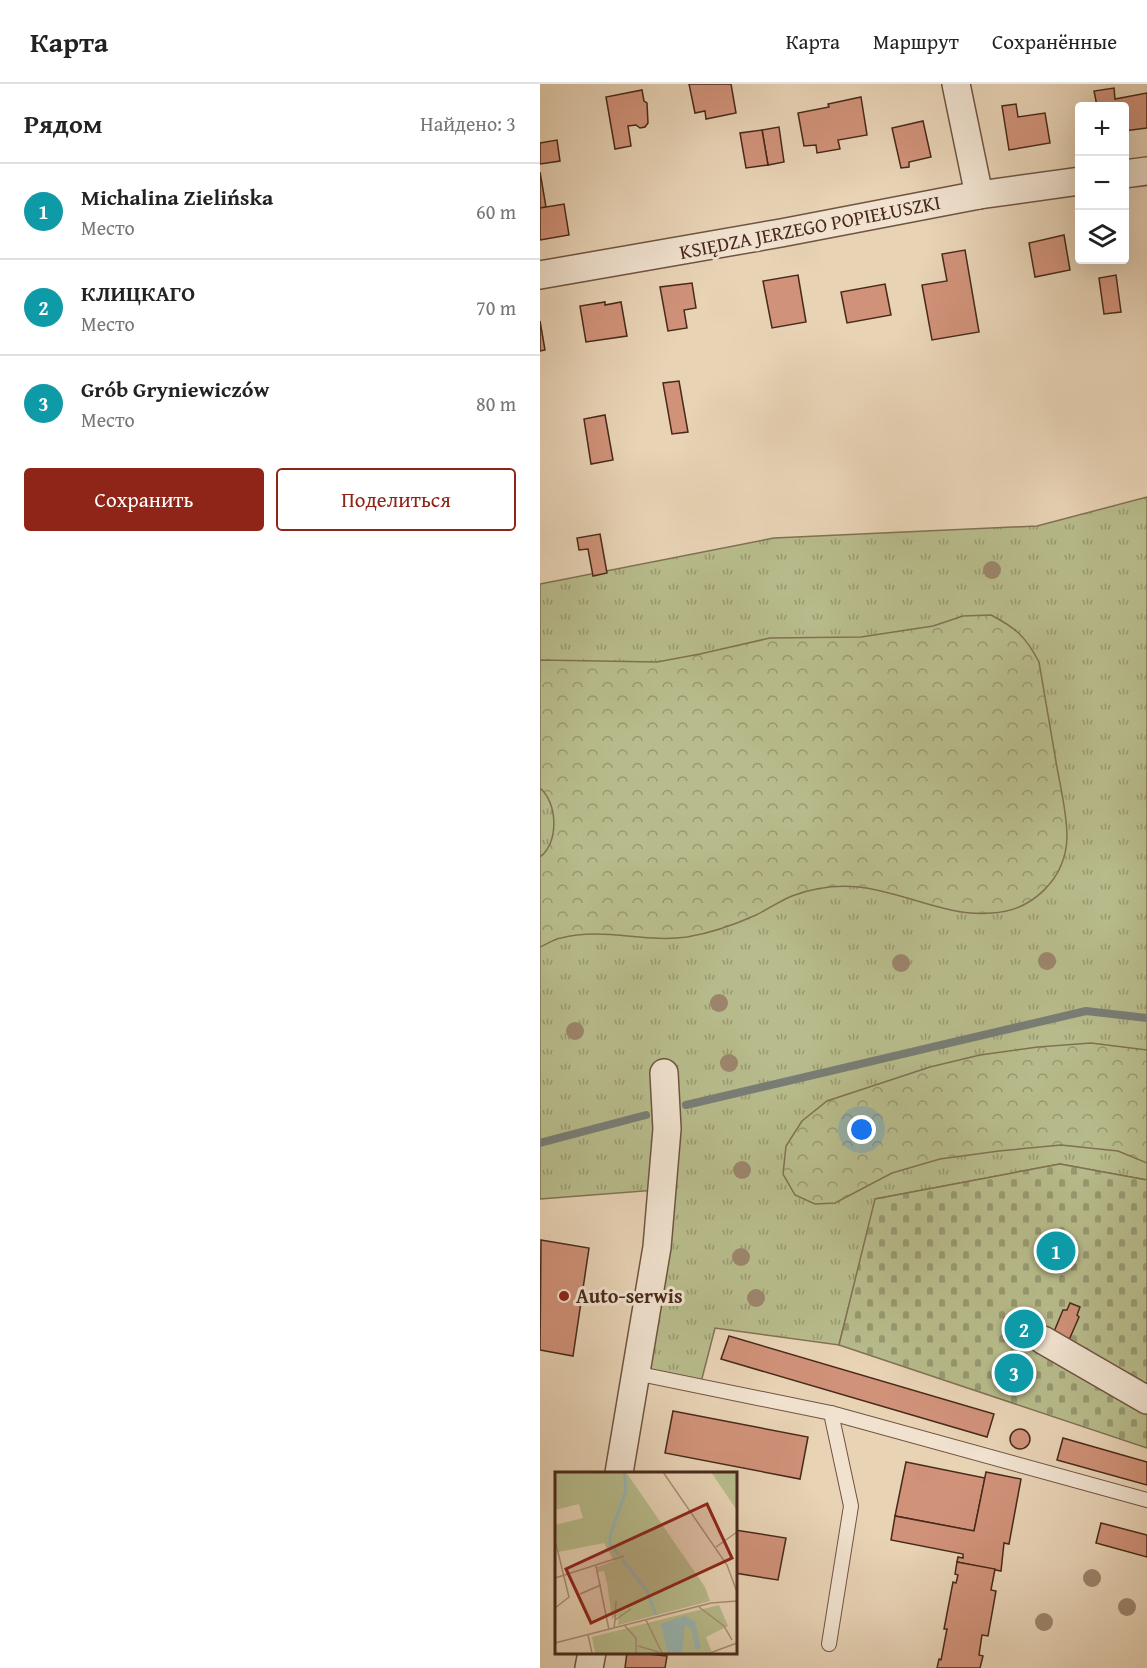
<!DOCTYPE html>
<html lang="ru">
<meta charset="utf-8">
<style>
body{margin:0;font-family:"Gentium Book Plus",serif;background:#f2f2f2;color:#222}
.controls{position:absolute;right:18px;top:18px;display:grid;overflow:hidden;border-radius:6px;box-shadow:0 6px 24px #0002}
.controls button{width:54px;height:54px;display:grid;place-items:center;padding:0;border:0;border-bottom:2px solid #e0e0e0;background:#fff;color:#222;font:30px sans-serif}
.you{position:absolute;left:322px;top:1046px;width:21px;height:21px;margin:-15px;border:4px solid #fff;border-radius:50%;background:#1a73e8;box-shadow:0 0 0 9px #1a73e833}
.badge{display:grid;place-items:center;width:39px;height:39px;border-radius:50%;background:#8f2418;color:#fff;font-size:20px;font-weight:700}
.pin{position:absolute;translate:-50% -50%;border:3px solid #fff;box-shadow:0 2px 6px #0006}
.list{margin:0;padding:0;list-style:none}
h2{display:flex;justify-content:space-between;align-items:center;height:78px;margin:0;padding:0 24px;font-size:26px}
h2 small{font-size:20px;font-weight:400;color:#767676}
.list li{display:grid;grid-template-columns:39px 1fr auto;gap:18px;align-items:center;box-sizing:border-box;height:96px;padding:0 24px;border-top:2px solid #e0e0e0}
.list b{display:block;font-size:22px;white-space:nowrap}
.list p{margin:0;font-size:20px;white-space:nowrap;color:#767676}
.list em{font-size:20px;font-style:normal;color:#767676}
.actions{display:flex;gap:12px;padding:18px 24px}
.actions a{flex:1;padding:14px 0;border:2px solid #8f2418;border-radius:6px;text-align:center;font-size:21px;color:#8f2418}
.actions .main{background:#8f2418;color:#fff}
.icon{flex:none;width:33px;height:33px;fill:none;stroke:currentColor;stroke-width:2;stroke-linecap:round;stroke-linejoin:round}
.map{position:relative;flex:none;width:607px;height:1584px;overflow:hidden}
header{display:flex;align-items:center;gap:36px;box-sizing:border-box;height:84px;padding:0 30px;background:#fff;border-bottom:2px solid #e0e0e0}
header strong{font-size:28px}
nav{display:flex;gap:33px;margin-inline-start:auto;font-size:21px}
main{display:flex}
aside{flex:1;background:#fff}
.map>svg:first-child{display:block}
.grass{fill:url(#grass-tufts);stroke:#807253;stroke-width:1.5}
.forest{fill:url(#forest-crowns);stroke:#807253;stroke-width:1.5}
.cemetery{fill:url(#cemetery-stones);stroke:#807253;stroke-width:1.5}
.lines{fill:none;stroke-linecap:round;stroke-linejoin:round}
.stream{stroke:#787e76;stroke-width:8}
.building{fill:#d09279;stroke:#48291a;stroke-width:1.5}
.lane-casing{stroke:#705441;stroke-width:16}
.street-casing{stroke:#705441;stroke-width:30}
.lane{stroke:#f0e2cf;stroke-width:14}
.street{stroke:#f0e2cf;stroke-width:27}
.tree{fill:#9c856c}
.poi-dot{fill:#8f2418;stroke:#f0e2cf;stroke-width:2}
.labels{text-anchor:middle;stroke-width:6;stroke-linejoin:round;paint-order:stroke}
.street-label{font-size:20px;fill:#48291a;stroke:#f0e2cf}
.poi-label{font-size:20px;font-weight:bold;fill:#48291a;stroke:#f0e2cf;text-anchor:start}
.inset-river{fill:none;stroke:#98b7b3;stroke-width:3}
.inset-road{fill:none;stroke:#a88f77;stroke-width:1.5}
.view{fill:#8f2418;fill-opacity:0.15;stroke:#8f2418;stroke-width:3}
.inset-edge{fill:none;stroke:#48291a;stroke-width:3}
</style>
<header>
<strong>Карта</strong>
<nav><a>Карта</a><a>Маршрут</a><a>Сохранённые</a></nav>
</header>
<main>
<aside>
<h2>Рядом<small>Найдено: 3</small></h2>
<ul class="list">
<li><span class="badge" style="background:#0f9aa8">1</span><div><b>Michalina Zielińska</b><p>Место</p></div><em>60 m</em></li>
<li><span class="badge" style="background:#0f9aa8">2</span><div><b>КЛИЦКАГО</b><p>Место</p></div><em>70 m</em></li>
<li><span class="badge" style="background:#0f9aa8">3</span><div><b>Grób Gryniewiczów</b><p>Место</p></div><em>80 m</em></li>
</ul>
<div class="actions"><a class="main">Сохранить</a><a>Поделиться</a></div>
</aside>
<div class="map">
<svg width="607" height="1584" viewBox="0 0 607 1584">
<defs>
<pattern id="grass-tufts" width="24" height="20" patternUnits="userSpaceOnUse" patternTransform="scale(1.5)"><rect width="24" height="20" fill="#b8bc8c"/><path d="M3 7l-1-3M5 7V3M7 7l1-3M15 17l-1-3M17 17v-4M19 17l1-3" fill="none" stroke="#989972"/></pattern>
<pattern id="forest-crowns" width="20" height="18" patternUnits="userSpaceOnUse" patternTransform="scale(1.5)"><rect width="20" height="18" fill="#b8bc8c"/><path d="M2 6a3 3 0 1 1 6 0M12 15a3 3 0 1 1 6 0" fill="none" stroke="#989972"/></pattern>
<pattern id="cemetery-stones" width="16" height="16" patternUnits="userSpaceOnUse" patternTransform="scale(1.5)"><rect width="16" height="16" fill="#b8bc8c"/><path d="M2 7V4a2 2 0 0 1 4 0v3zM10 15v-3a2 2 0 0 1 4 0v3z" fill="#989972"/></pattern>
</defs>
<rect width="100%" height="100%" fill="#e8d3b5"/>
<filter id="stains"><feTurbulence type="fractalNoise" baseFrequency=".00333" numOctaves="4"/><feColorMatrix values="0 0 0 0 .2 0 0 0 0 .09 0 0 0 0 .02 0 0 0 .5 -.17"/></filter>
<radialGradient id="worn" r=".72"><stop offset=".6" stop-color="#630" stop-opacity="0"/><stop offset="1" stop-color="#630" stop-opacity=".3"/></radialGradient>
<polygon class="grass" points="607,413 607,1096 520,1080 336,1115 299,1261 175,1244 159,1306 104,1292 129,1105 0,1115 0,500 234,454 497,442"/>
<g class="forest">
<path d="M451,531c25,13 35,22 48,47 5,31 11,63 16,94 4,26 12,54 12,81 -1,41 -34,74 -75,76 -46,4 -88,-21 -133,-26 -22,-2 -46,1 -67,9 -12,5 -24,13 -36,19 -22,10 -45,18 -69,22 -42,6 -84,-10 -126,1 -7,1 -14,6 -21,9v-90c19,-14 18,-54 0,-69v-128l117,2 43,-8 70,-16 91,-1 72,-11 30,-10z"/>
<polygon points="551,959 607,966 607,1079 578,1067 521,1061 459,1067 400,1075 352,1089 295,1119 275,1120 255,1111 243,1090 246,1062 262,1037 287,1017 390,983 440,971 498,963"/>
</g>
<polygon class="cemetery" points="520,1080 607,1096 607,1364 299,1261 335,1115"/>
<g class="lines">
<g class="stream">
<polyline points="146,1021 546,927 607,934"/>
<polyline points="0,1059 106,1031"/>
</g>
</g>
<g class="building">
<polygon points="149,0 191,0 196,29 166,35 165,27 155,29"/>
<polygon points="574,4 575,15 607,9 607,44 584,47 584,22 557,22 554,7"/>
<polygon points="102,6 104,17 107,19 108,39 105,43 100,44 96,41 88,42 91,62 75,65 66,13"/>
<polygon points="321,13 327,51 298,56 300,65 277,69 276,61 264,62 258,29 289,23 288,20"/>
<polygon points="476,20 478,33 505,29 510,59 469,66 462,22"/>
<polygon points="383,37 391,73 369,78 369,83 361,84 352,44"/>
<polygon points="239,43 244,78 228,81 222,46"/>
<polygon points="222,46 228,81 206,84 200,49"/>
<polygon points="17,56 20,77 0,80 0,59"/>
<polygon points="0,88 6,123 0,124"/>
<polygon points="24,120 29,151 0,156 0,124"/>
<polygon points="524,151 530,186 495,193 489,159"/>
<polygon points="425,166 439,248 392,256 382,201 407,197 402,170"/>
<polygon points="258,191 266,238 232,244 223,197"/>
<polygon points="576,191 581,228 564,230 559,194"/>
<polygon points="152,199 156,224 144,226 147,244 128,247 120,203"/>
<polygon points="345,200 351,231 307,239 301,208"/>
<polygon points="65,218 65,221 81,218 87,252 46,258 40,222"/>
<polygon points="0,237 5,266 0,267"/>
<polygon points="139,297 148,348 132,350 123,299"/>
<polygon points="65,331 73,376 51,380 44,335"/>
<polygon points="60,450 67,489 53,492 48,465 39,466 37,454"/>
<polygon points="1,1156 49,1164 33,1272 0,1266"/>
<polygon points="530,1219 540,1223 537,1231 539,1233 529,1256 513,1250 523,1226 527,1226"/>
<polygon points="189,1252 454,1330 447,1353 181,1275"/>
<polygon points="133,1327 268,1353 260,1395 125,1369"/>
<circle cx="480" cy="1355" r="10"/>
<polygon points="523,1354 607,1378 607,1401 517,1376"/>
<polygon points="366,1378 445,1394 434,1447 355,1432"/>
<polygon points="446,1388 481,1395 469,1460 464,1459 461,1487 417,1478 418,1473 423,1474 423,1470 351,1456 355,1432 434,1447"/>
<polygon points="561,1439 607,1451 607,1473 556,1459"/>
<polygon points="195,1446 246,1454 238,1496 195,1489"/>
<polygon points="417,1478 455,1485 451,1506 456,1507 448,1552 442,1551 439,1571 443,1572 440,1584 397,1584 399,1575 401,1576 407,1545 404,1545 413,1498 416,1499 418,1491 415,1490"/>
<polygon points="87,1568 127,1572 125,1584 85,1584"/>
</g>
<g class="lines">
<defs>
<g id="lane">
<polyline points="95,1289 291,1329 607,1416"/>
<polyline points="289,1560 311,1422 291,1329"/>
</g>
<g id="street">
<polyline points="416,0 439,111"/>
<polyline points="584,90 607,87"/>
<polyline points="0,191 241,149 439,111 540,97"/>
<polyline points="503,1256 607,1316"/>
<polyline points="79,1389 117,1163 127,1045 124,989"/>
<polyline points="49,1584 52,1568"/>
</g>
</defs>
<use href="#lane" class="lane-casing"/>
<use href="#street" class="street-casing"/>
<use href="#lane" class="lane"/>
<use href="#street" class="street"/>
</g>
<g class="tree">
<circle cx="452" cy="486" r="9"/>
<circle cx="507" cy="877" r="9"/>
<circle cx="361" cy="879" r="9"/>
<circle cx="179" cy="919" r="9"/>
<circle cx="35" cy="947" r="9"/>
<circle cx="189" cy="979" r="9"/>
<circle cx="202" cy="1086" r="9"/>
<circle cx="201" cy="1173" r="9"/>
<circle cx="216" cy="1214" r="9"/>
<circle cx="552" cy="1494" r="9"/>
<circle cx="587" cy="1523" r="9"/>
<circle cx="504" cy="1538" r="9"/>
</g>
<circle class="poi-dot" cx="24" cy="1212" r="6"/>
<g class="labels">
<g class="street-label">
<text transform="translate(270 143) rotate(-11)" y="7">KSIĘDZA JERZEGO POPIEŁUSZKI</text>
</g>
<g class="poi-label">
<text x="36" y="1219">Auto-serwis</text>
</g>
</g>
<g transform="translate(15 1388)">
<rect width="182" height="182" fill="#e8d3b5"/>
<path d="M0,0h71l79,115 5,14 -92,24 4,-45 -15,3 -3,-12 -6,1 -1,-5 17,-6 -10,-18 -46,9 -3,-27 28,-7 -4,-14 -24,6z" fill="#b8bc8c"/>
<path d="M75,48l9,16 5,-2 3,-11 7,1 25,42 -3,6 -14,10 -9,-2 -6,-18 -24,-27zM68,98l22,23 3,17 -5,6 -10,-3 3,-14 -17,-24z" fill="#b8bc8c"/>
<path d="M67,108l14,26 -24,13 -5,-36z" fill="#b8bc8c"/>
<path d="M164,133l9,21 -22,11 6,16h-117l-3,-16z" fill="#b8bc8c"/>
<path d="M156,0h25v37z" fill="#b8bc8c"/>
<path d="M129,144l11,5 6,27 -6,2 -3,-20 -7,-6 -3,29h-14l-7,-29z" fill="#98b7b3"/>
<path class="inset-river" d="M64,83l-9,-11v-8l16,-46 -2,-18M67,87l25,32 9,24"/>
<path class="inset-road" d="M108,0l64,93 10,27M0,68l14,57 -14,11M161,75l21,-15M41,94l13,64M0,106l69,-22M25,122l21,-9M144,135l25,19 8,14M60,148l1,-19M91,148l16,33M70,154l11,12v15M59,156l1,-8 16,-11M33,163l4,18M0,171l156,-40 26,-2M83,174l21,6M155,181l27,-10"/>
<path class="view" d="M152,32l25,54 -141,65 -25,-54z"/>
<rect width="182" height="182" class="inset-edge"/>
</g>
<rect width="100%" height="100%" filter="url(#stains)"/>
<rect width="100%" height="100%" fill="url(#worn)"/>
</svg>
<div class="controls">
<button>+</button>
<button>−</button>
<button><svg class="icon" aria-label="layers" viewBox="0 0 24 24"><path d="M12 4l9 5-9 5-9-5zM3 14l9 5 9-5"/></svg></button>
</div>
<div class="you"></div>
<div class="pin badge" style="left:516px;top:1167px;background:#0f9aa8">1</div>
<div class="pin badge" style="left:484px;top:1245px;background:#0f9aa8">2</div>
<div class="pin badge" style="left:474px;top:1289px;background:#0f9aa8">3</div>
</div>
</main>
